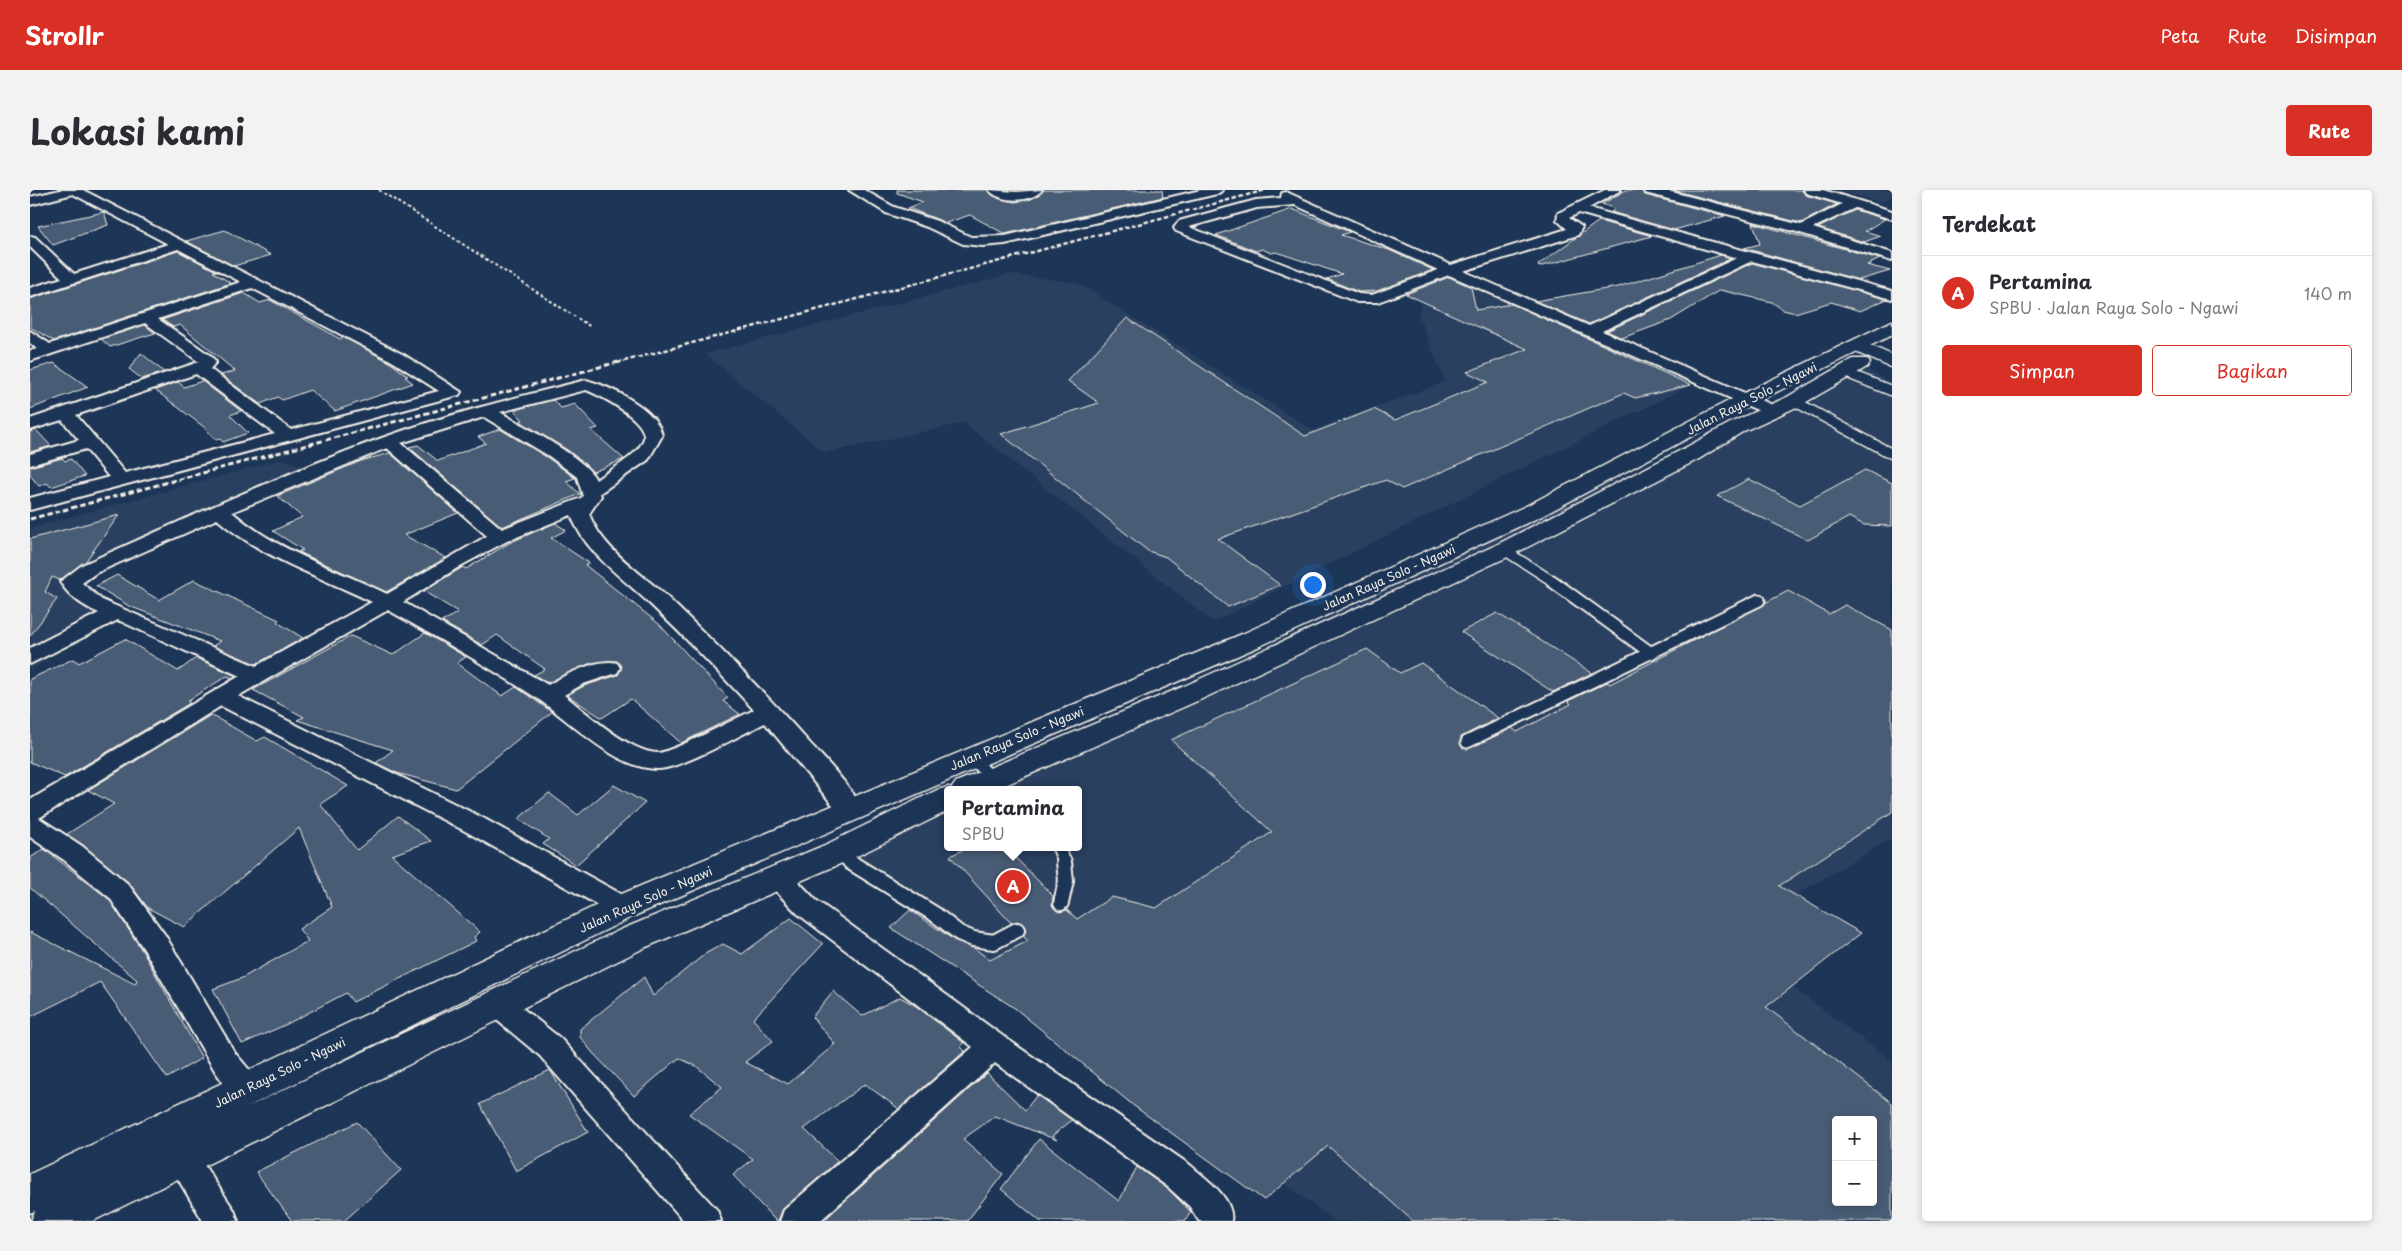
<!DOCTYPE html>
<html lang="id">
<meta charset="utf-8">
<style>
body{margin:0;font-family:"Playpen Sans",sans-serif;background:#f2f2f3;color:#2b2b33}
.controls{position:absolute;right:15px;bottom:15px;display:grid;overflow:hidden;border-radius:5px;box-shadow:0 2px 8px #0003}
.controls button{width:45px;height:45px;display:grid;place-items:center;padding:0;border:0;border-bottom:1px solid #e1e1e2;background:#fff;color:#2b2b33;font:25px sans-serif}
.you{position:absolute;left:1282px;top:394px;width:18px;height:18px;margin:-12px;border:4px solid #fff;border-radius:50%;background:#1a73e8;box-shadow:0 0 0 8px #1a73e833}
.badge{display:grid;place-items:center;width:32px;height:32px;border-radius:50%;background:#d93025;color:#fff;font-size:16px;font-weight:700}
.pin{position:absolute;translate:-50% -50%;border:2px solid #fff;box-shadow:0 1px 5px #0006}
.popup{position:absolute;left:914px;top:596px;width:138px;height:65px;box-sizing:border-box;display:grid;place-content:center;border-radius:5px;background:#fff;filter:drop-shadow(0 1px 4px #0005);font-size:16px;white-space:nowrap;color:#7c7c81}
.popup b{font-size:19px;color:#2b2b33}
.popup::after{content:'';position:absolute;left:50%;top:100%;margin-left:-10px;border:10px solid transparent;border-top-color:#fff}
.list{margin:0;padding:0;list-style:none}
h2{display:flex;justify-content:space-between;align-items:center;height:65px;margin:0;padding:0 20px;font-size:21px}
h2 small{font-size:16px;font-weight:400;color:#7c7c81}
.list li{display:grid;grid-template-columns:32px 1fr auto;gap:15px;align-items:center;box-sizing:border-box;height:75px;padding:0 20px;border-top:1px solid #e1e1e2}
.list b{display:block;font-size:19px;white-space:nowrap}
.list p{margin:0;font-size:16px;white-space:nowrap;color:#7c7c81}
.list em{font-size:16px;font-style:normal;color:#7c7c81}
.actions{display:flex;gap:10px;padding:15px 20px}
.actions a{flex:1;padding:11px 0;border:1px solid #d93025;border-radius:5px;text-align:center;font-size:18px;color:#d93025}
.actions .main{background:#d93025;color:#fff}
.map{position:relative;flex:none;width:1862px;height:1031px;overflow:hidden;border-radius:5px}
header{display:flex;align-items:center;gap:30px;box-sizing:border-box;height:70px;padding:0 25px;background:#d93025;color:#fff}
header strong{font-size:24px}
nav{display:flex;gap:28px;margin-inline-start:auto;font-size:18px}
.intro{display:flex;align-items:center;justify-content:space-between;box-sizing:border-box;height:120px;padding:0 30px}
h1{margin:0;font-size:35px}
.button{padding:12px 22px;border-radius:5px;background:#d93025;color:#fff;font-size:18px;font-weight:700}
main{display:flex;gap:30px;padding:0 30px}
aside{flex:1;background:#fff;border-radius:5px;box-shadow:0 2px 8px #0003}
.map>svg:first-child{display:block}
.built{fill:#2a4060;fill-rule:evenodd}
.building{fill:#485b74;stroke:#f4f1e8;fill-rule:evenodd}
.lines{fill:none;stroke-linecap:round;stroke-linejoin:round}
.service-far2-casing{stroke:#f4f1e8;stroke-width:12}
.service-far1-casing{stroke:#f4f1e8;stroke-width:15}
.service-casing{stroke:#f4f1e8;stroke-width:18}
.minor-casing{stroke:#f4f1e8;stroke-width:4}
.tertiary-casing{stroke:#f4f1e8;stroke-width:3}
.trunk-casing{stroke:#f4f1e8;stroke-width:3}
.path{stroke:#f4f1e8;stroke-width:2;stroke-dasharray:3 2.5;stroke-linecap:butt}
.service-far2{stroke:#1d3557;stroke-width:9}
.service-far1{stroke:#1d3557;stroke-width:11}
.service{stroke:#1d3557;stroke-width:14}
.minor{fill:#1d3557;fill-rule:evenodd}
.tertiary{fill:#1d3557;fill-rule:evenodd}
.trunk{fill:#1d3557;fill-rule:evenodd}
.rail-far1{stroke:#f4f1e8;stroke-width:2.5;stroke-dasharray:4.5 2.5;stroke-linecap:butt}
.rail{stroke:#f4f1e8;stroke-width:3;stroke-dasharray:5.5 3;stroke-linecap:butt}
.labels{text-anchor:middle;stroke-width:5;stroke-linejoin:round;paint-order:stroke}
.street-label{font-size:12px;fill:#f4f1e8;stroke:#1d3557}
</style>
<header>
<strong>Strollr</strong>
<nav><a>Peta</a><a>Rute</a><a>Disimpan</a></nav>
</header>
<div class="intro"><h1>Lokasi kami</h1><a class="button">Rute</a></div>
<main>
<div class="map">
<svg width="1862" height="1031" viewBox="0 0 1862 1031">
<rect width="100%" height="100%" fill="#1d3557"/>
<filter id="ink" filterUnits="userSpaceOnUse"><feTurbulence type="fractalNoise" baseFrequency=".02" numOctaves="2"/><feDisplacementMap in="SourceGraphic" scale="10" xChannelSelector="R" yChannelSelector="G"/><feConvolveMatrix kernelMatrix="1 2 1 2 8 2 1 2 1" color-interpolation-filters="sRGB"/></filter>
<g filter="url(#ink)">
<g class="built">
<polygon points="1808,0 1862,0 1862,6 1851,13"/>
<polygon points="981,84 1048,93 1283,240 1415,192 1388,125 1393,107 1435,87 1681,185 1183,432 934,233 795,263 675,164"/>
<path d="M1829,174l33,20v454l-167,99 167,124v160h-557l-499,-368 112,-54v48h130v-57h-110zM1806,930h37v82h-37z"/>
<polygon points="252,269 283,280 41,392 87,422 0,481 0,338"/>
</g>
<g class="building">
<polygon points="867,0 957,0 970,9 985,12 1001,9 1014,0 1132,0 1133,7 975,44 940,25 916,33 899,26 878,18 893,12 867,3"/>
<polygon points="1596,0 1611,0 1615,5 1695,26 1644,40 1581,22 1585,19 1572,14"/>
<polygon points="1642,0 1772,0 1775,5 1807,14 1771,33"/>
<polygon points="1262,19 1320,42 1311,45 1359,60 1403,80 1347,101 1329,102 1297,89 1312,84 1246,62 1241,63 1232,59 1226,61 1186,45"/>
<polygon points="1825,20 1855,29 1835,41 1851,46 1834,52 1788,38"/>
<polygon points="74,22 78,35 23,55 8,36"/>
<polygon points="1569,31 1622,46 1509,77 1508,75"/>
<polygon points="1723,33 1850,69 1837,75 1860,81 1829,90 1714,58 1730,54"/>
<polygon points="195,40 241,65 204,76 156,51"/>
<polygon points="148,61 186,81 183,82 201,93 24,151 0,137 0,109"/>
<polygon points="1691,65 1702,68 1559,134 1505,111 1588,97"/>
<polygon points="1722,73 1857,109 1830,121 1801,112 1765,123 1753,120 1742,112 1690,100 1641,130 1592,148 1577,141"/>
<polygon points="1419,87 1441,97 1446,120 1482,114 1661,195 1605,208 1594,203 1372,299 1356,290 1188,349 1250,395 1198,417 1136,367 1118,361 971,244 1069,213 1038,191 1097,128 1275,246 1344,219 1365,230 1458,192 1437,182 1497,159 1376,104"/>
<polygon points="214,103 230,113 240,110 298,142 310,149 313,147 358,171 378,186 375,187 383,193 305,221 280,200 252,210 248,207 230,214 191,185 205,181 150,135 143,137 132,130"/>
<polygon points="115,135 125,143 80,157 71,149"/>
<polygon points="111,163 134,182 112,189 99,179"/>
<polygon points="24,173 58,197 0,219 0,180"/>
<polygon points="172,191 211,221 200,225 218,243 193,252 190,249 186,250 174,237 125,200 148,192 154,197"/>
<polygon points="523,210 531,218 545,214 568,238 561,240 594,269 563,282 539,261 490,231 493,230 484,220"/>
<polygon points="470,239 518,268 545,288 536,291 550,304 472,337 379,257 388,255 408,271 456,253 448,247"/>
<polygon points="6,240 21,256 0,262 0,242"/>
<polygon points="360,263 428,323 374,345 416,368 356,402 273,364 269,361 273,360 243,341 272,327 247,306 331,271"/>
<polygon points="32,268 35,271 41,269 55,286 21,297 17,293 9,296 0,285 0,277"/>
<polygon points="1835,280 1862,293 1862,336 1834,335 1819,327 1778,350 1687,306 1719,289 1770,315"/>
<polygon points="89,325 55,372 30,390 22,387 15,402 27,409 0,446 0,349"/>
<polygon points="525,333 536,340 521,348 559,373 555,375 629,434 698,508 693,511 710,524 651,553 601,509 572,528 537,505 554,496 588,485 592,477 587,471 561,473 518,493 504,485 515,479 467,445 452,455 412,432 428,422 393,401 433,377 436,379 479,353"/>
<polygon points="87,385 129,410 164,390 249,430 247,432 273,448 226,474 183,456 190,451 99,416 66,396"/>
<path d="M1758,401l41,23 16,-9 47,25v182l-113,74 82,47 -95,74 126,96v118h-479l-85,-75 -64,54 -130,-94 -118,-97 -125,-81 19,-18 44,30 20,8 16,12 38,-19 -5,-5 3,-6 -4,-7 -5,-2 -6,2 -61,-67 19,-9h36l48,49 -1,9 3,4 4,3 8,-2 10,9 35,-22 44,11 116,-76 -101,-92 196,-91 33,24 21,-10 77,55 -37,19v9l6,3 45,-21 5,4 54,-28 -3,-3 39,-19 3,2zM1806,930h37v82h-37z"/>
<polygon points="1467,423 1562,483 1523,502 1431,442"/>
<polygon points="395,443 436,467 427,473 472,506 486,497 522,522 426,599 367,583 346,573 363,560 267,530 274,527 223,500 321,446 363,465"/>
<polygon points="95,449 148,481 166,468 206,486 202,488 197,486 157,511 160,513 35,587 0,572 0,489 43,469 49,473"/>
<polygon points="181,525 227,551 235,547 318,596 290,614 327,660 368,626 401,651 362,665 450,742 444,747 446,751 323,812 316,803 255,835 212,854 183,799 212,788 278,751 269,739 302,717 269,638 154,737 118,718 99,693 37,644 84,614 58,600"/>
<polygon points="584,595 615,613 546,675 513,654 519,649 488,629 519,603 548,625"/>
<polygon points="14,659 79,709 113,762 172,868 137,888 70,792 0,827 0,742 105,794 107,790 0,698 0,668"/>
<polygon points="761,728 793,754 723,829 743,851 715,872 758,894 805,854 782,827 803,801 832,826 870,807 886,816 934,853 931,857 935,861 869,919 835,894 774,939 808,971 753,1019 748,1031 746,1031 703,985 723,969 659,924 692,897 666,876 649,868 604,906 562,862 550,847 550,839 614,787 623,806 675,764 693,754 712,764"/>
<polygon points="520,880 558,942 486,981 450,914"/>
<polygon points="957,883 995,920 1007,905 1042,930 1022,946 1027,950 965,926 933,949 973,984 937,1031 793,1031"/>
<polygon points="327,932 371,980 314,1031 262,1031 226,982"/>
<polygon points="1009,949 1089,1011 1107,977 1137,998 1161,1022 1155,1031 1010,1031 971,999"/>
</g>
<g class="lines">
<defs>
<g id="service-far2">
<polyline points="1814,182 1862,201"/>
<polyline points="1764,211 1862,264"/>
<polyline points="1474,360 1524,392"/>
</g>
<g id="service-far1">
<polyline points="1522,391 1621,463"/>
<polyline points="1437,552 1729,410"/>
<polyline points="943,568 972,600"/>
<polyline points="1028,657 1035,673"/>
<polyline points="806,663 822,673"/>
</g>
<g id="service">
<polyline points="820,672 906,725 929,743 943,749 964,752 987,740"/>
<polyline points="1031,713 1036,691 1034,672"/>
</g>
<g id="minor">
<path d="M30,0h23l321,165 57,37 -2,3 -429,115v-12l79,-21 -23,-28 -56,16v-11l49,-14 -17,-20 -32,10v-11l169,-57 -54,-39 -115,38v-10l7,-2 -7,-6v-12l20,13 191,-62 -63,-33 -148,48v-9l32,-10 -32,-31v-11l5,1 39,37 94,-30 -95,-50 -43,11v-8zM222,98l140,73 47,30 -148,39 -81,-61 6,-7 -5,-6 -53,-37zM166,184l79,60 -150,39 -49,-58z"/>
<polygon points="819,0 834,0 864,17 907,31 941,47 975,46 1171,0 1193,0 1187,4 975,54 953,56 933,54 897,37 856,23"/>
<path d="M959,0l27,2 26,-2c-11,13 -42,13 -53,0z"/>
<path d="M1575,0h16l-32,18c101,29 202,54 303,83v8l-140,-38 -150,70 175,76 2,4 -2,4 -6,1 -322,-141 -71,27h-21l-181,-71 -2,-3 5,-7 77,-21 25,-2 1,-5 4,-1 165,73 116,-36 -10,-9 1,-7zM1265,15l143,65 -66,25 -13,-1 -170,-67 68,-19zM1549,23l158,45 -148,68 -126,-55 115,-36 4,-8 -13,-9z"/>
<polygon points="1613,0 1634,0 1771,35 1812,14 1776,3 1774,0 1793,0 1862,21 1862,29 1825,18 1783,38 1862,63 1862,71 1767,42 1615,3"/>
<path d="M556,190c23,6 73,29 76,56l-14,24 -48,33 1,3 -12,18c14,36 50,57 77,82 48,46 96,94 140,143 20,22 43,45 57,71l-3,6 -9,3 -9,-3 -77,-93c-23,11 -84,46 -107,46 -44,0 -88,-49 -123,-72 -47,-31 -97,-59 -147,-87l-150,86 245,122 149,82 4,7 -4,7 -9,3 -9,-3 -149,-83 -244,-125 -182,112 43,28 46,38 37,51 70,118 22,26 4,10 -4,10 -11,3 -11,-3 -20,-28 -70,-120 -35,-53 -46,-38 -34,-23v-37l210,-124 -122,-56 -88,44v-16l69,-35c-15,-6 -30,-17 -39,-31l22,-17c99,-44 198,-90 300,-127 66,-24 136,-41 204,-58zM556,200c14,5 66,32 57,51 -8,17 -32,28 -47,39 -8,-21 -75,-55 -96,-68zM454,227l65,39 28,21 6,19 -2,2 -79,31 -101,-86zM357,258l100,88 -100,58c-53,-26 -110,-43 -155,-82zM541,325c14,38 50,61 78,88 36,34 71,70 105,107 -18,8 -81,42 -96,43 -28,0 -72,-41 -94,-58l19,-11 34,-11 3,-5 -3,-5c-19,-5 -52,12 -69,22l-145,-83 59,-37 45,-24zM187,329c45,39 102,57 155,83l-116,64 -154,-66 -20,-17 14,-10z"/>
<path d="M748,677l9,3 29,30 188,137 186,128c15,13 45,34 41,56h-32l-9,-14 -22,-20 -173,-124 -175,158h-40l4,-11 189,-163 -175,-133 -29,-30 -4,-7 4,-7z"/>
<polygon points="467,802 477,806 530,848 687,1020 691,1031 654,1031 510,866 457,822 453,814 457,806"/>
<polygon points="151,952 162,957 204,1020 208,1031 173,1031 135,967 140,957"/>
</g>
<polygon id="tertiary" points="1828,150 1862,165 1862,178 1821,160 1819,156 1821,152"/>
<polygon id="trunk" points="1862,131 1862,145 1722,214 1512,326 1230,456 604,726 211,920 590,740 795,655 907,600 918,597 922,598 926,592 1152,497 1466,355 1653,259 1700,233 1757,207 1823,169 1837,169 1840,173 1837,177 1771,215 1714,241 1669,269 1482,365 1172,509 964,600 918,600 918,621 817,671 614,758 63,1031 1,1031 5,1021 0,1023 0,984 582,708 1212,444 1496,316 1708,206"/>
</defs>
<use href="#service-far2" class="service-far2-casing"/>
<use href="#service-far1" class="service-far1-casing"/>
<use href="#service" class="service-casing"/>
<use href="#minor" class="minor-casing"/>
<use href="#tertiary" class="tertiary-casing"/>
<use href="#trunk" class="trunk-casing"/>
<polyline class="path" points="349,0 561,137"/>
<use href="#service-far2" class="service-far2"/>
<use href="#service-far1" class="service-far1"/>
<use href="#service" class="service"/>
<use href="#minor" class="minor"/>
<use href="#tertiary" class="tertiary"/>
<use href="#trunk" class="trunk"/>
<polyline class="rail-far1" points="587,173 1236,0"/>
<polyline class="rail" points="0,329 592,171"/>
</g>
</g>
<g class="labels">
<g class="street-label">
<text transform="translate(1722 209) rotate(-27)" y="4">Jalan Raya Solo - Ngawi</text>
<text transform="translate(1359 388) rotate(-24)" y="4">Jalan Raya Solo - Ngawi</text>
<text transform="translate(987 549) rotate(-23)" y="4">Jalan Raya Solo - Ngawi</text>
<text transform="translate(616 710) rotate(-24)" y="4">Jalan Raya Solo - Ngawi</text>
<text transform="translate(250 883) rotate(-26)" y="4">Jalan Raya Solo - Ngawi</text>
</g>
</g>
</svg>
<div class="controls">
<button>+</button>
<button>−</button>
</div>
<div class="you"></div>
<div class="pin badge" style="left:983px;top:696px">A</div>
<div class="popup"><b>Pertamina</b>SPBU</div>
</div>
<aside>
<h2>Terdekat<small></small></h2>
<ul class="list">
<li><span class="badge">A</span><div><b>Pertamina</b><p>SPBU · Jalan Raya Solo - Ngawi</p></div><em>140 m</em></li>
</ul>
<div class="actions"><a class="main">Simpan</a><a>Bagikan</a></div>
</aside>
</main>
